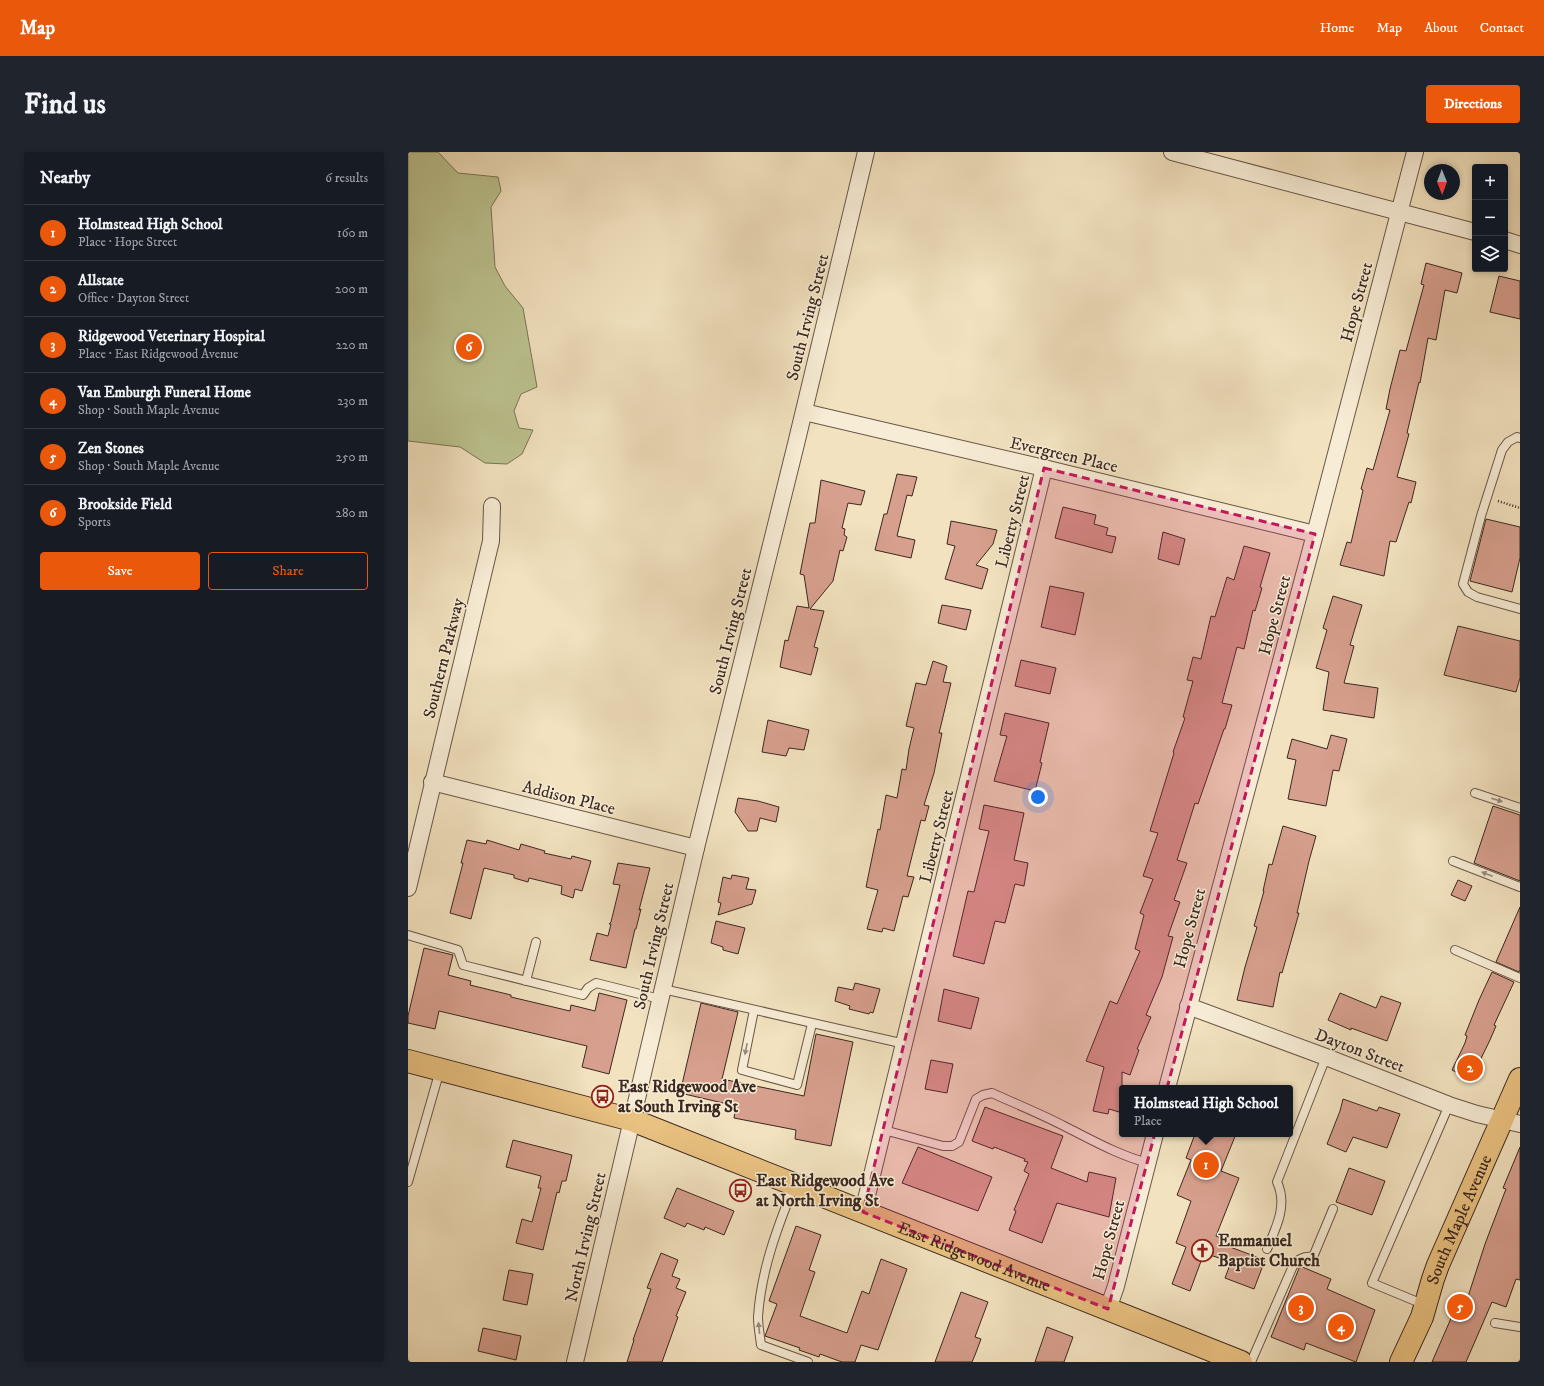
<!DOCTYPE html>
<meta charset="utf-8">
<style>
body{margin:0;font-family:"IM FELL DW Pica",serif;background:#20242c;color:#f1f3f6}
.controls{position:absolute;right:12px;top:12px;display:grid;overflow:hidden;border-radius:4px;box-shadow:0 2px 6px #0003}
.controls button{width:36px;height:36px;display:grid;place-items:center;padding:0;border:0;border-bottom:1px solid #363941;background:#171b24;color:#f1f3f6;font:20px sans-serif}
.compass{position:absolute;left:1016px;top:12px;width:36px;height:36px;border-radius:50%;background:#171b24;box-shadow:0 2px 6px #0003;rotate:179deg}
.you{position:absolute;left:630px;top:645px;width:14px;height:14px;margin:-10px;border:3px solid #fff;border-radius:50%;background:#1a73e8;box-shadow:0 0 0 6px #1a73e833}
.badge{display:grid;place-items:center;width:26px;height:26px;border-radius:50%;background:#ea580c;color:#fff;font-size:13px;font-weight:700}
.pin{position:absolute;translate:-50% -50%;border:2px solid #fff;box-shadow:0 1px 4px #0006}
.popup{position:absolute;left:711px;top:933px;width:174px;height:52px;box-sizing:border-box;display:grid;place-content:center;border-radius:4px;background:#171b24;filter:drop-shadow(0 1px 3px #0005);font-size:13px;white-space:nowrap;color:#9ea1a6}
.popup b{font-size:15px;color:#f1f3f6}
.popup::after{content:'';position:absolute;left:50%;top:100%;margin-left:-8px;border:8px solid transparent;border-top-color:#171b24}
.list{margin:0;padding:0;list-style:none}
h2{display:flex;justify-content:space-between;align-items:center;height:52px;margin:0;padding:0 16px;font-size:17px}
h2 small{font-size:13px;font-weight:400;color:#9ea1a6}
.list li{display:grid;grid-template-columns:26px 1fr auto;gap:12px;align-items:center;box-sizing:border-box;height:56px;padding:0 16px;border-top:1px solid #363941}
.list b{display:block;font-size:15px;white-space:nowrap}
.list p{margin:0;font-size:13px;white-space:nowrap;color:#9ea1a6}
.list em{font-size:13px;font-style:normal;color:#9ea1a6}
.actions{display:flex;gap:8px;padding:12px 16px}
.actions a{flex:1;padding:9px 0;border:1px solid #ea580c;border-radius:4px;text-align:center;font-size:14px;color:#ea580c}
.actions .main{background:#ea580c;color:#fff}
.icon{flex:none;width:22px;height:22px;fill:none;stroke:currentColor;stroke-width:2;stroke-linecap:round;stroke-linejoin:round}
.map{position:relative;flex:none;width:1112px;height:1210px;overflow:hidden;border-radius:4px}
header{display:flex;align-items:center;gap:24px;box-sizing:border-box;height:56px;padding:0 20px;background:#ea580c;color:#fff}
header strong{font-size:19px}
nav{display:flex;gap:22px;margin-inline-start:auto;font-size:14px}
.intro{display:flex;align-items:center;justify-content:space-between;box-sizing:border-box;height:96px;padding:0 24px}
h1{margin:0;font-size:28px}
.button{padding:10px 18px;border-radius:4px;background:#ea580c;color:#fff;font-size:14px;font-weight:700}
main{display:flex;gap:24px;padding:0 24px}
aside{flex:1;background:#171b24;border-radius:4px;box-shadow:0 2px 6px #0003}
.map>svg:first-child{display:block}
.green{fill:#bcc390;stroke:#7c7658}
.building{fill:#d79f8d;stroke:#3b2820}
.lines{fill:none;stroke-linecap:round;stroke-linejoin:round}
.service-casing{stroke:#695648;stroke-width:10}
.minor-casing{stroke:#695648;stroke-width:18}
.primary-casing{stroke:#3b2820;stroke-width:24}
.path{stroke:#3b2820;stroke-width:2.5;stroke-dasharray:1 2;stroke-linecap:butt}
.service{stroke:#f7ecd5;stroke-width:8}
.minor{stroke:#f7ecd5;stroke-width:16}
.primary{stroke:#e9c180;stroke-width:22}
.oneway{fill:#998a7a}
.marked{fill:#c2185b;fill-opacity:0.2;stroke:#c2185b;stroke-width:3;stroke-dasharray:8 5;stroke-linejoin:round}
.labels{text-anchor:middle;stroke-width:3;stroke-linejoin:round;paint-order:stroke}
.street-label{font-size:17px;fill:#3b2820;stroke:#f7ecd5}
.poi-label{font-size:17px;font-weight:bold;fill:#3b2820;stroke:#f7ecd5;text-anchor:start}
</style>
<header>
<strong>Map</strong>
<nav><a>Home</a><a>Map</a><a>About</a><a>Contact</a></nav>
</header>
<div class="intro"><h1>Find us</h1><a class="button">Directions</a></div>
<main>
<aside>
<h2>Nearby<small>6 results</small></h2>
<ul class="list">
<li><span class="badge">1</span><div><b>Holmstead High School</b><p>Place · Hope Street</p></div><em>160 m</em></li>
<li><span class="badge">2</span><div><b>Allstate</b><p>Office · Dayton Street</p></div><em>200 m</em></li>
<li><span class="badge">3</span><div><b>Ridgewood Veterinary Hospital</b><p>Place · East Ridgewood Avenue</p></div><em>220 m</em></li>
<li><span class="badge">4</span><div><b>Van Emburgh Funeral Home</b><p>Shop · South Maple Avenue</p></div><em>230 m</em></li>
<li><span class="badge">5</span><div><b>Zen Stones</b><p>Shop · South Maple Avenue</p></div><em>250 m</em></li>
<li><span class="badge">6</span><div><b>Brookside Field</b><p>Sports</p></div><em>280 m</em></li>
</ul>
<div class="actions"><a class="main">Save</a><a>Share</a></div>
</aside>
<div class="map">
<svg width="1112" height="1210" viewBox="0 0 1112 1210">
<rect width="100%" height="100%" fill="#f2e2bf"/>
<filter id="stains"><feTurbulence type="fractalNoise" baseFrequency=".005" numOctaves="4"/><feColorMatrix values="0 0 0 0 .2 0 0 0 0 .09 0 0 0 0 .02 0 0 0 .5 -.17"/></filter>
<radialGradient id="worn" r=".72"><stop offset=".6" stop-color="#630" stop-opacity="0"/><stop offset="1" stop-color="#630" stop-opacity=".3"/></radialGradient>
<polygon class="green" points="0,0 30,0 50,21 90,25 93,39 83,55 87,115 97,134 115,156 129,235 113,242 106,259 111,276 125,278 114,302 99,312 77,311 52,295 0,289"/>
<g class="building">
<polygon points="1018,111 1054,121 1049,141 1037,138 1028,188 1020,186 1012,231 1011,230 999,281 1001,282 989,325 1008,330 1003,351 1001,350 988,390 982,389 976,424 932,413 939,390 943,391 955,338 953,337 959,316 965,318 982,258 978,257 982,237 992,198 998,199 1016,133 1013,132"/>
<polygon points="1091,124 1112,129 1112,167 1082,160"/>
<polygon points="489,322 509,325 504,344 499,343 489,384 507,388 503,406 467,398 476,362 479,362"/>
<polygon points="413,328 457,339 453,353 440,351 434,376 437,377 436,383 439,385 435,399 432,398 425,429 402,457 416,459 406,495 410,496 403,523 372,515 377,488 380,489 389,454 401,456 396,423 392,422 402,371 407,371"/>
<polygon points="655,355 688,363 686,372 700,376 698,383 708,385 704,401 647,386"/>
<polygon points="1078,367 1112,375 1112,406 1104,440 1062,429"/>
<polygon points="543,369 589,378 585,392 568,413 580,417 574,437 537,427 547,394 539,392"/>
<polygon points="755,380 777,387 771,413 750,407"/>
<polygon points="836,394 862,401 852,435 854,436 847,459 845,458 836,497 829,495 814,551 824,553 817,577 816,577 790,652 787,651 769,708 779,711 766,748 772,750 760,784 765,785 754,825 738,863 743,865 729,897 731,898 722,923 714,920 714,950 711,960 701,957 700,962 685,959 696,915 678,909 702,849 709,852 732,799 727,797 736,763 732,761 745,727 735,724 750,681 742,679 766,601 765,600 777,566 775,565 785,529 779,528 785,505 793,507 803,464 807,465 819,425 826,428"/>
<polygon points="642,434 676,441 667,483 633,475"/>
<polygon points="925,444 954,453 942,493 946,494 936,531 970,536 966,566 915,558 921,520 908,516 919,478 915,476"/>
<polygon points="534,453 563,458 558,478 530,471"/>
<polygon points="1050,474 1112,489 1112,526 1108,540 1036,523"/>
<polygon points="613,508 648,516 642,542 607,534"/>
<polygon points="525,509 539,514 535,530 543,531 534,569 531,581 534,581 526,621 516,653 521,654 517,669 513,668 499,724 506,725 500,745 495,744 486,779 475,776 474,780 459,777 470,738 458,735 465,701 470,677 472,678 478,643 489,646 494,617 498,618 501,597 506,576 498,574 508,531 518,533"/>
<polygon points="597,561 641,571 632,610 634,611 627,639 586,629 599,584 592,583"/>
<polygon points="360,568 401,578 396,598 381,596 378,604 354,600"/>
<polygon points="923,583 939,587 931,619 925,618 918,654 880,647 888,608 879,606 884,587 919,597"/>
<polygon points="330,646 350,649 371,655 368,670 352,666 349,679 340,679 327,660"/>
<polygon points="576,653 616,661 606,708 620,711 616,734 607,732 597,771 587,769 576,812 545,804 560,739 566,740 581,679 571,677"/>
<polygon points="1085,654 1112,663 1112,729 1066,711"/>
<polygon points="875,674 908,684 901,709 889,761 891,761 874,821 872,820 865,855 829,848 837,815 849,775 846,774 856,739 855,739 861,712 864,713"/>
<polygon points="59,688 78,692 79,688 111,698 113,692 137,699 136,701 163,707 164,704 183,709 174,739 167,737 165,746 153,742 154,734 121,726 120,730 106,726 106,723 76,716 63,767 42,761 55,711 53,711"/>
<polygon points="210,711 242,716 231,758 233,757 228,777 227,777 218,816 182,808 189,781 200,784 203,772 201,772 203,770 212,733 205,732"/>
<polygon points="324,723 341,726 338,737 348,738 344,752 310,763 313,751 310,750 315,725 323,727"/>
<polygon points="1050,728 1064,734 1057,749 1043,743"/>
<polygon points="1112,755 1112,818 1111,820 1088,810"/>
<polygon points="308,769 337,776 330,802 315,798 315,795 303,791"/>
<polygon points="16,796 45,803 40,823 63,829 62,833 103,843 103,845 162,859 163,853 187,859 191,841 219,848 201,922 174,915 179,894 31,859 27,877 0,871 0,864"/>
<polygon points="1084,820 1106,830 1086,873 1088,874 1082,888 1063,927 1044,918 1057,891 1059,884 1057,883 1071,848"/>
<polygon points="447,831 472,837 465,861 462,860 461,862 441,857 442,854 427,849 430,835 445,838"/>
<polygon points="536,837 571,846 563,877 530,869"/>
<polygon points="932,841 968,856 973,844 993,851 979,889 943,876 943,878 920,868"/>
<polygon points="293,851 330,860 314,927 396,944 408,882 445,890 423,994 387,987 388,978 326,966 328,954 272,941"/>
<polygon points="523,908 545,912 539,941 517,937"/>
<polygon points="935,947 969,959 971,955 992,962 979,996 945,985 938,1000 919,992 932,959"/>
<polygon points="577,955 655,984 643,1016 679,1030 681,1020 708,1026 701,1065 649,1051 634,1091 601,1078 608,1059 606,1058 621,1022 616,1019 620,1010 616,1009 617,1007 586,995 585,997 564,989"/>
<polygon points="787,982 828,982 813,1019 831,1026 808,1084 816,1087 814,1092 857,1108 846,1137 817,1126 823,1110 796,1101 782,1139 764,1132 778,1095 768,1091 783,1049 769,1043 783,1008 778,1006"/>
<polygon points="105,988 164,1003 158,1029 154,1029 151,1041 149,1040 135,1098 108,1091 114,1067 124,1070 133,1036 130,1036 133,1024 98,1015"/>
<polygon points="510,995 584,1025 570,1059 494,1031"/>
<polygon points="1112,995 1112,1128 1108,1127 1098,1155 1084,1150 1058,1210 1024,1210 1051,1148 1058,1151 1077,1092 1098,1037 1095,1036"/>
<polygon points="941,1016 977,1029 964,1063 928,1050"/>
<polygon points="269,1036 326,1059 316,1083 297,1075 296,1078 279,1071 277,1075 256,1066"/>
<polygon points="388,1074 413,1083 401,1118 407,1120 392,1164 439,1181 454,1139 461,1142 473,1107 499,1117 470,1198 453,1193 447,1210 434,1210 412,1202 411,1205 391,1198 392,1196 357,1184 369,1152 361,1149"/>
<polygon points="253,1101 270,1108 264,1124 272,1127 268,1136 278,1140 268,1164 270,1165 254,1210 219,1210 226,1188 225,1188 243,1137 239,1136"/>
<polygon points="892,1114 923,1127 919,1137 967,1158 948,1210 898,1191 896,1198 863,1185"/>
<polygon points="101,1118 125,1122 119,1153 95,1148"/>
<polygon points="553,1140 580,1150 567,1185 573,1187 567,1203 564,1210 527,1210"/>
<polygon points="639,1175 665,1185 656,1210 627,1210"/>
<polygon points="75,1176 113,1184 108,1208 70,1199"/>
</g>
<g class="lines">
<defs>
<g id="service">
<polyline points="1112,286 1109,285 1100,290 1094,298 1073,364 1055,432 1060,440 1069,445 1112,457"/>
<polyline points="1067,641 1112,656"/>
<polyline points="1045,709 1112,735"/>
<polyline points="0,783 50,798 55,813 175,843 180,836 188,831 252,847"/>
<polyline points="1047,798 1112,826"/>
<polyline points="118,829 128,790"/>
<polyline points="255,837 497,892"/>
<polyline points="346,858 334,918 389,933 404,872"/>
<path d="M476,978l59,16h9l7,-4 17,-43 7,-4 9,-2c24,11 49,21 72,33 28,14 54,29 84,37"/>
<polyline points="0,1030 32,918"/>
<path d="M386,1034c-17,42 -33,85 -36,131 0,9 2,19 3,28l47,17"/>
<path d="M859,1097c9,-21 21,-44 10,-67l49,-125"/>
<polyline points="1017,1153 964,1131 1041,953"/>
<polyline points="1087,1171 1112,1175"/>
<path d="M843,1210l42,-96c5,-7 10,-10 20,-9l20,-48"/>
</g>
<g id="minor">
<polyline points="764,0 1067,80"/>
<polyline points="1097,88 1112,93"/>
<polyline points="396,260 636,316 907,382"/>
<polyline points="24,630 288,696"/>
<polyline points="0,736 83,389 84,354"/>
<polyline points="780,854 918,905 1041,953 1069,962 1112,972"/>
<polyline points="759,936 907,382 1007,0"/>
<polyline points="455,1060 636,316"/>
<polyline points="700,1157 708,1134 747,982"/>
<polyline points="167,1210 288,696 388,292 458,0"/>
</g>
<g id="primary">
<path id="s1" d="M0,909l224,59 609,242"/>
<path id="s2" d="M993,1210l21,-45 11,-38 5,-14 82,-186"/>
</g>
</defs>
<use href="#service" class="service-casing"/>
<use href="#minor" class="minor-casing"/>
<use href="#primary" class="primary-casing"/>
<polyline class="path" points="1090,349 1112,356"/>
<use href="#service" class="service"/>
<use href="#minor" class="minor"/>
<use href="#primary" class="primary"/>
</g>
<defs><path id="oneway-solid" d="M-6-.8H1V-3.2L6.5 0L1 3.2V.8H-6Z"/></defs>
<g class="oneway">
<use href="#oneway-solid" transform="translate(1089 648) rotate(18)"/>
<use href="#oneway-solid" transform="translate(1079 722) rotate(-159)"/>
<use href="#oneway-solid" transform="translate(338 897) rotate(101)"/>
<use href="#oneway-solid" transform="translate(351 1176) rotate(-96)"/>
</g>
<path class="marked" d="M636,316l271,66 -207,775 -245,-97z"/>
<defs>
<symbol id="bus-ring" viewBox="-11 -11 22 22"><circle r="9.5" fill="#f7ecd5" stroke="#8f2418" stroke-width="1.5"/><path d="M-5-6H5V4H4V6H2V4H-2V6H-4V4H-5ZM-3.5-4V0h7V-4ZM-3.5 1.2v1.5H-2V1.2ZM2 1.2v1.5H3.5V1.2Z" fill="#8f2418"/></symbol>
<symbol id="church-ring" viewBox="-11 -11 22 22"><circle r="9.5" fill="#f7ecd5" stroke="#8f2418" stroke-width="1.5"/><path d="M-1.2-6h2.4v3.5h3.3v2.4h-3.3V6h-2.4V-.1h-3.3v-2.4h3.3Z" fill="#8f2418"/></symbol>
</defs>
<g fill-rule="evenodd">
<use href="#bus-ring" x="182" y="932" width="25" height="25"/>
<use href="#bus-ring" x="320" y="1026" width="25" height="25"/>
<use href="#church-ring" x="782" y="1086" width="25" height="25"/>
</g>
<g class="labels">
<g class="street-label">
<text transform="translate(948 150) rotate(-75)" y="6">Hope Street</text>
<text transform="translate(399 165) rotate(-76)" y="6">South Irving Street</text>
<text transform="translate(656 302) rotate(13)" y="6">Evergreen Place</text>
<text transform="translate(604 369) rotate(-76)" y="6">Liberty Street</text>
<text transform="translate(866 463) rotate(-75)" y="6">Hope Street</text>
<text transform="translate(322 479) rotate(-76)" y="6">South Irving Street</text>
<text transform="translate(35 506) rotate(-76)" y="6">Southern Parkway</text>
<text transform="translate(161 645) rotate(14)" y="6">Addison Place</text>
<text transform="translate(528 684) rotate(-76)" y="6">Liberty Street</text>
<text transform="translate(781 776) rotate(-75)" y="6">Hope Street</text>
<text transform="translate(245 794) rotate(-77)" y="6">South Irving Street</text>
<text transform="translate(952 898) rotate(21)" y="6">Dayton Street</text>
<text dy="6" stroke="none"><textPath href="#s2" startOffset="154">South Maple Avenue</textPath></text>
<text transform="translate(177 1085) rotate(-77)" y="6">North Irving Street</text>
<text transform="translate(700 1088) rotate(-75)" y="6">Hope Street</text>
<text dy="6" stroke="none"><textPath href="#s1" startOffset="600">East Ridgewood Avenue</textPath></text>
</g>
<g class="poi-label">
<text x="210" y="940">East Ridgewood Ave<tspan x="210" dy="20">at South Irving St</tspan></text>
<text x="348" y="1034">East Ridgewood Ave<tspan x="348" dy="20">at North Irving St</tspan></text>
<text x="810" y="1094">Emmanuel<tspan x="810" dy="20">Baptist Church</tspan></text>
</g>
</g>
<rect width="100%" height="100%" filter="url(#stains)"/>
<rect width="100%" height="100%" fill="url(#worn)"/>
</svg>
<div class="controls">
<button>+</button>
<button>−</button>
<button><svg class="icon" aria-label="layers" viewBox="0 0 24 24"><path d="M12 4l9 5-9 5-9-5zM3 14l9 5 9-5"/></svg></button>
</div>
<svg class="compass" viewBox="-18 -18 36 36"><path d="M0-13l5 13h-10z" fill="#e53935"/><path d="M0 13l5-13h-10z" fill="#9ea1a6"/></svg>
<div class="you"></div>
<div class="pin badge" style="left:798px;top:1013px">1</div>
<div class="popup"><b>Holmstead High School</b>Place</div>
<div class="pin badge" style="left:1062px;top:916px">2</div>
<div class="pin badge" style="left:893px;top:1156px">3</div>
<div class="pin badge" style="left:933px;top:1175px">4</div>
<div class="pin badge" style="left:1052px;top:1155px">5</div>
<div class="pin badge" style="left:61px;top:195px">6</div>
</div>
</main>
